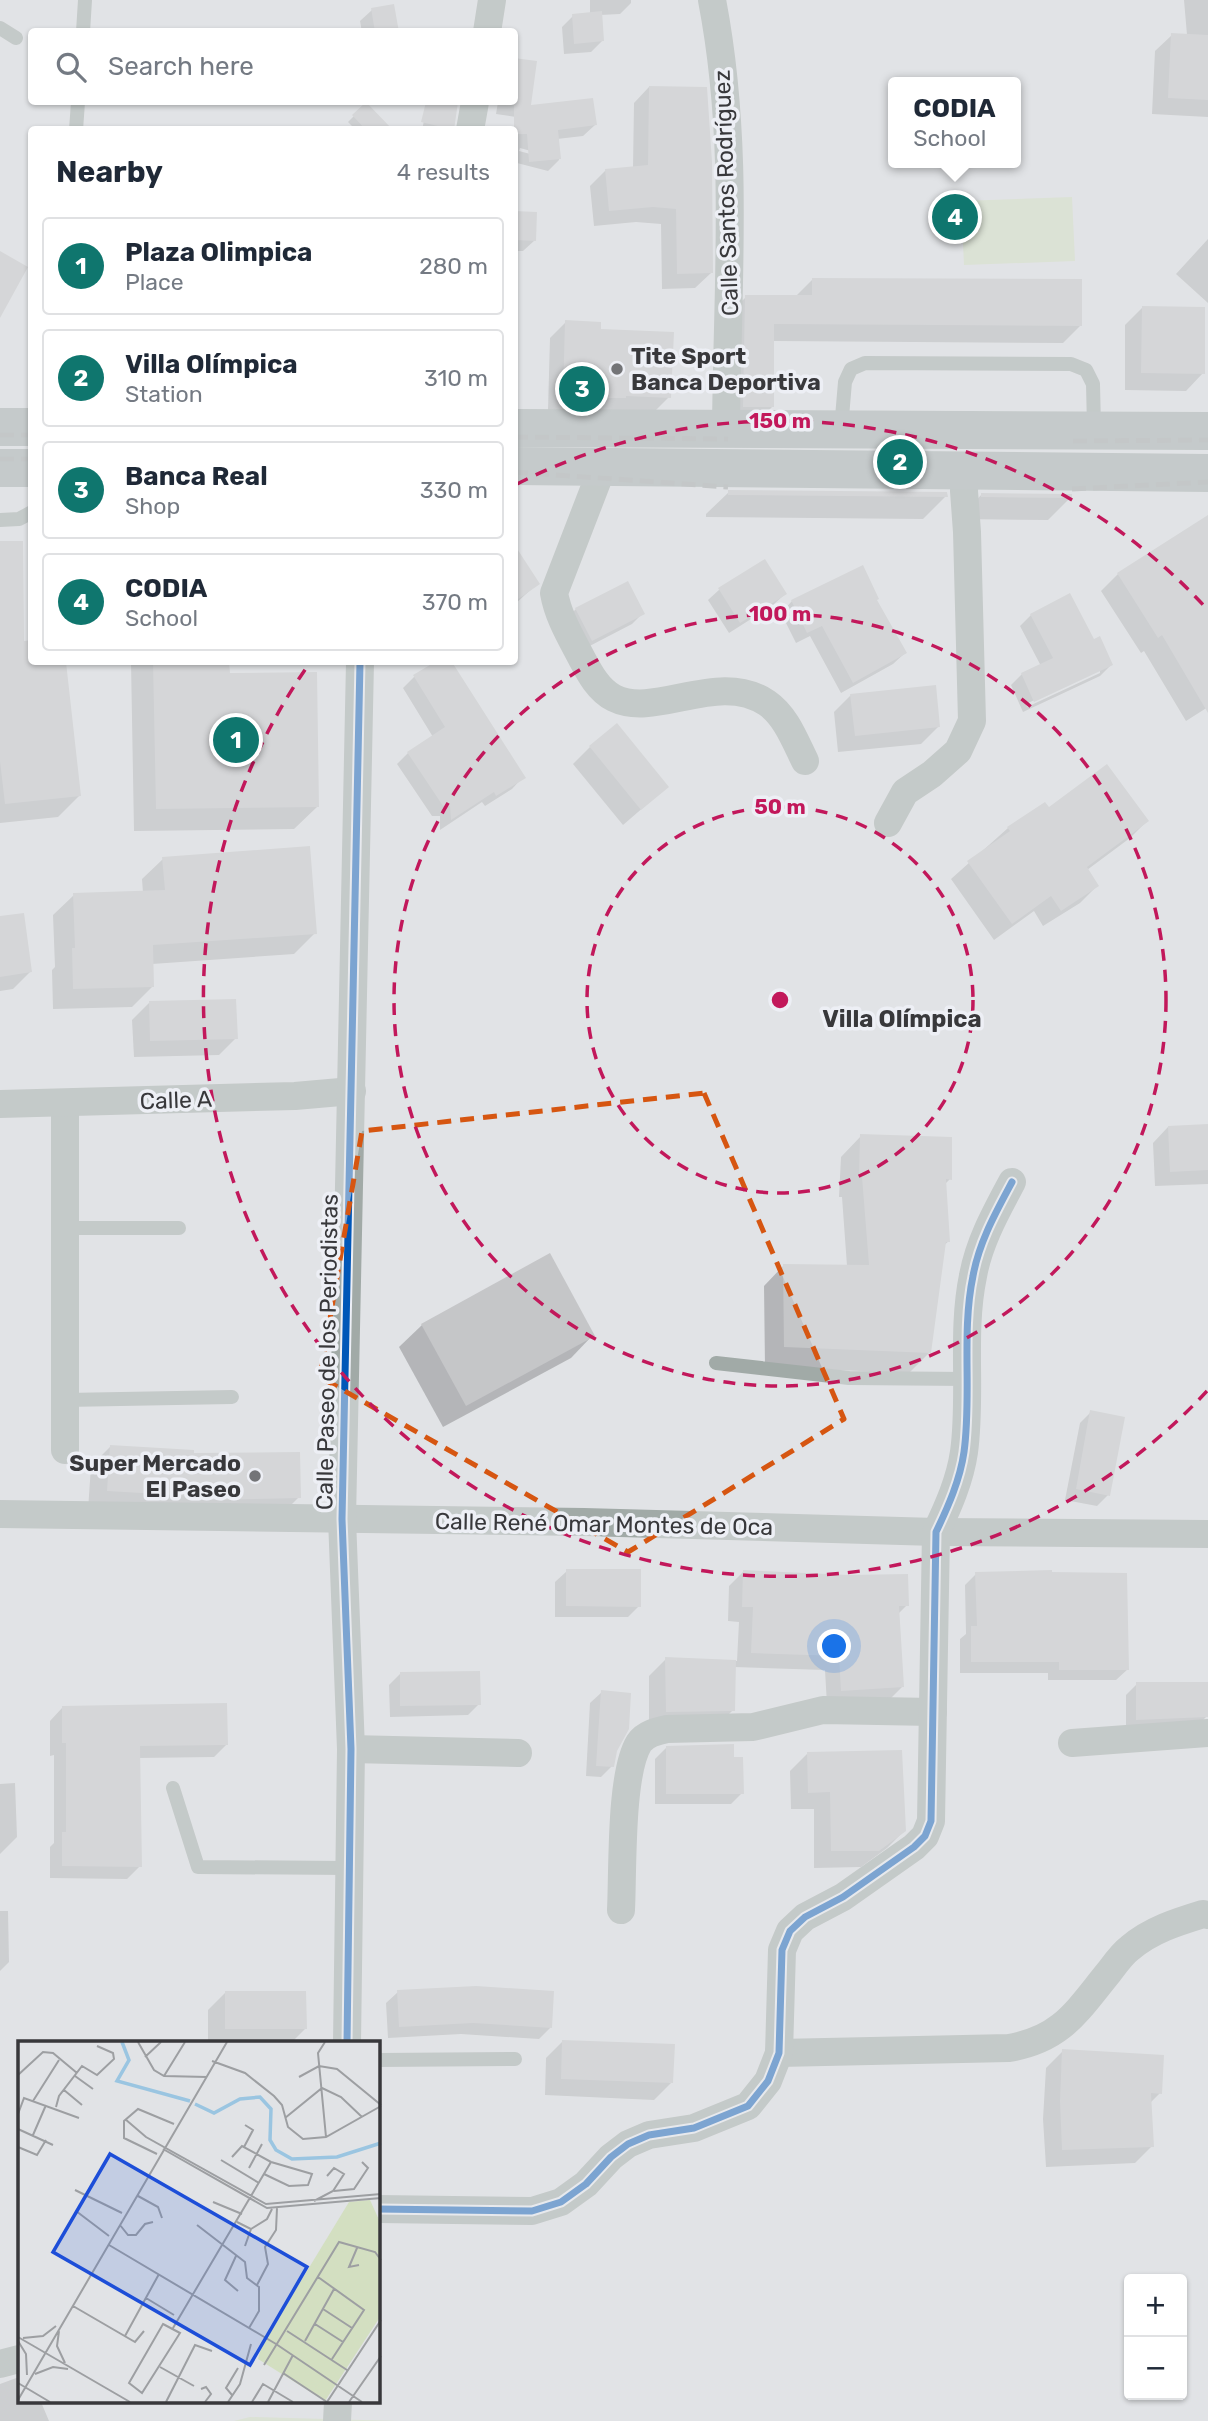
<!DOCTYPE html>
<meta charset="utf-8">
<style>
body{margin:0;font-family:Rubik,sans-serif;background:#f6f6f7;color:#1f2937}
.controls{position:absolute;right:21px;bottom:21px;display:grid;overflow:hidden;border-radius:7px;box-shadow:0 2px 5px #0004}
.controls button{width:63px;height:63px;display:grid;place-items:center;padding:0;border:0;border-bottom:2px solid #e0e1e3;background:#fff;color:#1f2937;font:35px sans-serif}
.you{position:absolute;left:835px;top:1647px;width:24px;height:24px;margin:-18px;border:5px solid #fff;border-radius:50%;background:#1a73e8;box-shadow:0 0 0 10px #1a73e833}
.badge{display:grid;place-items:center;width:46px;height:46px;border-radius:50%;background:#0f766e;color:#fff;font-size:23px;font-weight:700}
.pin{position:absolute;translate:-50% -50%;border:4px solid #fff;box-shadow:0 2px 7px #0006}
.popup{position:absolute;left:888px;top:77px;width:133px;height:91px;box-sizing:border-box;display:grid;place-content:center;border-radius:7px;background:#fff;filter:drop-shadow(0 2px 5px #0005);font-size:23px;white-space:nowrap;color:#747a83}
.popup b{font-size:26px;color:#1f2937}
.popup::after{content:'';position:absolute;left:50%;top:100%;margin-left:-14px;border:14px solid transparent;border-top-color:#fff}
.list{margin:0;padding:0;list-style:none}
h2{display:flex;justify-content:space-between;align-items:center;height:91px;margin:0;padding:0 28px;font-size:30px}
h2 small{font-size:23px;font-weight:400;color:#747a83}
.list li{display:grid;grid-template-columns:46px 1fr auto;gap:21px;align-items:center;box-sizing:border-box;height:98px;margin:0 14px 14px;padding:0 14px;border:2px solid #e0e1e3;border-radius:7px}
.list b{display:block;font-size:26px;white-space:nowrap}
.list p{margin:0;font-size:23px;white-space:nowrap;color:#747a83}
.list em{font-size:23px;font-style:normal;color:#747a83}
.icon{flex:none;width:38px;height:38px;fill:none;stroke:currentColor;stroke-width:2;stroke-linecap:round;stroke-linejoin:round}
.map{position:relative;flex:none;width:1208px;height:2421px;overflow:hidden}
.search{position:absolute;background:#fff;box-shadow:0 2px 5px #0004;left:28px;top:28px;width:490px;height:77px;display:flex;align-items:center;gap:18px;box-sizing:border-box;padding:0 24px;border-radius:7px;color:#747a83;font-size:26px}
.panel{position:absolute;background:#fff;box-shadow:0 2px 5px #0004;left:28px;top:126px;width:490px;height:539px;border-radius:7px}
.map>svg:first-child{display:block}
.green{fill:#d3dfc1}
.shadow{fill:#0003;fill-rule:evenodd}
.building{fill:#c5c6c8}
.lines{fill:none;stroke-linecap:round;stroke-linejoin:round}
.lane{stroke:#a1aaa7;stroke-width:14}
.street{stroke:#a1aaa7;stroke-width:28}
.primary{stroke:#a2acaa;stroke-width:38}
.rail{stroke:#a0a5a5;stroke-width:5;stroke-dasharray:14 7;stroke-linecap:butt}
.cycleway-casing{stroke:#edeff5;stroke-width:11}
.cycleway{stroke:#0057b8;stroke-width:7}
.marked{fill:none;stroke:#d65611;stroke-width:5;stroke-dasharray:14 9;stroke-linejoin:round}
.ring{fill:none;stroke:#c2185b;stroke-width:3.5;stroke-dasharray:12 9}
.poi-dot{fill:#737477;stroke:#edeff5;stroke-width:2.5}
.labels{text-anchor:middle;stroke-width:7;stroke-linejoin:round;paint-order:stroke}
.street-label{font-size:23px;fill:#38383b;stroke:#edeff5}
.poi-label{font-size:23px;font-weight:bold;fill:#38383b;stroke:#edeff5;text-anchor:start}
.neighbourhood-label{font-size:24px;font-weight:bold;fill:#38383b;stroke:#edeff5}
.inset-river{fill:none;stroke:#9ac5e1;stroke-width:3.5}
.inset-road{fill:none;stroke:#9d9fa2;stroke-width:2}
.view{fill:#1d4ed8;fill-opacity:0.15;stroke:#1d4ed8;stroke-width:3.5}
.inset-edge{fill:none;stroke:#38383b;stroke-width:3.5}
.centre{fill:#c2185b;stroke:#edeff5;stroke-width:3.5}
.ring-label{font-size:21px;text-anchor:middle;font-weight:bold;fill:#c2185b;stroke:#edeff5;stroke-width:7;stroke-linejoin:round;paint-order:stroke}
</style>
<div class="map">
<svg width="1208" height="2421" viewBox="0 0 1208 2421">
<rect width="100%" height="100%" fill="#e1e3e6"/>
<g class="green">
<polygon points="1072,197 1075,261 964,265 961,201"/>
<polygon points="250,2417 399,2421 234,2421"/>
</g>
<g class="shadow">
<polygon points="590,0 631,0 631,3 620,14 600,15 602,41 591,52 564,54 562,27 573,16 590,14"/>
<polygon points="1184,0 1208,0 1208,117 1152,114 1155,51 1172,35 1187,35"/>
<polygon points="372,10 397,32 362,32 360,21"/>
<polygon points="649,87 711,273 695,288 662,289 661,224 636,222 594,226 590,186 606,170 633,168 634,103"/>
<polygon points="428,102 457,102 452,130 422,130"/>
<path d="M498,102h16l81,23 -12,11 -26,3 2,21 -11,11 -31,-8 -3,-44 2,-2 -20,-3zM520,148l29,8v3l-30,-8z"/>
<polygon points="366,104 381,130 356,130 348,122"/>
<polygon points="514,213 535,240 523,251 514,251"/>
<polygon points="1208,239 1208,303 1176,274"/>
<polygon points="813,279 1080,326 1063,343 773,341 772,407 755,424 726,424 728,315 746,297 795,297"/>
<polygon points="1142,308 1203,373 1186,391 1125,390 1125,325"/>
<polygon points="566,322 599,331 669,397 653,413 548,410 550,338"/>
<polygon points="729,492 946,496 923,519 706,517 706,514"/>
<polygon points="982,494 1071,497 1048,520 959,519"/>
<polygon points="1208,527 1208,707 1186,721 1144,651 1141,653 1101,591 1118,574"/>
<polygon points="0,543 23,643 32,662 64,662 79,796 58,817 0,823"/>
<polygon points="514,547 537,584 514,605"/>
<polygon points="720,589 785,594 773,605 729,633 708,600"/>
<polygon points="875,600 905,653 893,664 841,693 810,636 796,643 781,613 792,601"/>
<polygon points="576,609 643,613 632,624 580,651 565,620"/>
<path d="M1031,615l62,26 18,24 -11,11 -77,36 -12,-27 11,-11 19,-8 -21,-40zM1100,669v4l-73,34 -1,-3z"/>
<polygon points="131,662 228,662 228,675 317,807 294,829 134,831"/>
<polygon points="439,662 450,662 523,777 512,789 485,806 482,802 440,830 440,816 432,816 397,764 408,753 433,737 403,688 414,677"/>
<polygon points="851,695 938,727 921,744 838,752 834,712"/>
<polygon points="590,747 667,787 623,825 573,764"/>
<polygon points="1048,809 1147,821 1130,838 1087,870 1097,886 1080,903 1043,926 1034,911 994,940 951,879 1008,828"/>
<polygon points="163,859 315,933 294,954 152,964 153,986 132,1007 53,1009 52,970 55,967 53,915 74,895 143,893 142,879"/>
<polygon points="0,918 30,972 13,989 0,991"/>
<polygon points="149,1003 236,1038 219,1055 134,1057 132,1020"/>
<polygon points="1208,1126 1208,1184 1155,1186 1153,1143 1168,1127"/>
<polygon points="861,1136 950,1179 945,1184 949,1241 943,1246 930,1352 909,1373 765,1367 764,1286 784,1265 847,1266 842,1197 839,1197 841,1157"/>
<polygon points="422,1325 593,1335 571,1358 443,1427 399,1347"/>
<polygon points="1091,1412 1108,1495 1097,1506 1065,1500 1080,1423"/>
<polygon points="111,1446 192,1455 299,1497 279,1517 88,1510 91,1466"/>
<polygon points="567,1571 639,1606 628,1617 555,1617 555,1582"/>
<polygon points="744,1571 907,1605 898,1614 902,1687 887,1702 827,1705 825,1670 734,1667 733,1710 716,1727 649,1729 649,1676 666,1659 737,1661 739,1622 728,1621 729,1586"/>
<polygon points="976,1574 1128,1669 1116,1680 1048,1680 1048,1673 960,1673 960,1639 966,1634 965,1585"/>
<polygon points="400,1674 479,1704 468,1715 390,1717 389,1685"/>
<polygon points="1137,1684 1207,1716 1196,1727 1126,1731 1126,1695"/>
<polygon points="602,1692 612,1766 601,1777 586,1776 590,1703"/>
<polygon points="62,1708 227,1744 214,1757 138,1758 140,1866 127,1879 50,1878 50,1847 54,1843 54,1755 50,1756 50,1721"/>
<polygon points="666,1748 732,1759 742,1793 731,1804 655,1804 655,1759"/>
<polygon points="807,1754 904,1831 887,1848 861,1867 814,1868 814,1809 791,1809 790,1771"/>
<polygon points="15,1783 17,1837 0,1854 0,1784"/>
<polygon points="0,1911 8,1911 9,1962 0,1971"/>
<polygon points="398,1992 551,2027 539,2039 461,2034 388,2038 386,2003"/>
<polygon points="225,1993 305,2029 291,2043 208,2043 208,2010"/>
<polygon points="563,2041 671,2083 654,2100 545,2095 546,2058"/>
<polygon points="1063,2051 1160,2093 1150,2103 1152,2146 1135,2163 1046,2167 1043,2119 1046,2068"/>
<polygon points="19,2377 19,2402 41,2402 49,2421 0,2421 0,2384"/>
</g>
<g class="building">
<polygon points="394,4 399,32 375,32 371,8"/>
<polygon points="602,11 604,41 574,44 572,14"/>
<polygon points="1171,33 1208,35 1208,100 1168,98"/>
<polygon points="514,58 537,61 531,105 593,98 597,125 558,130 561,159 529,162 527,134 514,134"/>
<polygon points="649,86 707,87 712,162 713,273 677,274 676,209 653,207 609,211 605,169 648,165"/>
<polygon points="366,102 393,130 366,130 352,115"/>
<polygon points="426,102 458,102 454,130 421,122"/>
<polygon points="514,211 537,212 536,241 514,240"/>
<polygon points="0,251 28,267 0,318"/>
<polygon points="812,278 1082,279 1082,326 774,324 774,407 743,407 745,295 812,295"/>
<polygon points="1142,306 1205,307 1205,374 1141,373"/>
<polygon points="565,320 601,322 601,329 674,332 671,398 626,396 626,398 606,398 607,396 563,395"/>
<polygon points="728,490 947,492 948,497 728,495"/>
<polygon points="981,493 1072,494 1072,498 981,497"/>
<polygon points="1208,515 1208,713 1162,635 1158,638 1117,573"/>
<polygon points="0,541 23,541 24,641 32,640 32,662 66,662 81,796 5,804 0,761"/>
<polygon points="514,544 540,584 514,602"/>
<polygon points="765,559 787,594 740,623 718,588"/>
<polygon points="863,565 879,599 877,600 907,653 853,683 822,626 807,633 791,600"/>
<polygon points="628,581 645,614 592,641 575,608"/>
<polygon points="1070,593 1094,639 1100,636 1113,665 1034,702 1021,673 1053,658 1030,614"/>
<polygon points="153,662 229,662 230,673 317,672 319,807 156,809"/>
<polygon points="435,662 452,662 526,778 496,796 494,792 451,820 450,806 443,806 407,752 445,727 413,675"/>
<polygon points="936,685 940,727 855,736 850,694"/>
<polygon points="617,723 669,787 641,810 589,746"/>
<polygon points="1107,764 1149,821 1087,867 1099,886 1061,911 1051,896 1012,924 967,861 1010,831 1007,827 1045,802 1049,807"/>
<polygon points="310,846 317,934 153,945 154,987 73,989 72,948 75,948 73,893 165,890 162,857"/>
<polygon points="24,913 32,972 0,977 0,916"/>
<polygon points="236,999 238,1039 150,1041 149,1001"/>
<polygon points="1208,1124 1208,1170 1170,1172 1168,1126"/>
<polygon points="860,1134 952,1137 952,1180 946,1179 950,1242 946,1242 931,1353 784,1347 783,1264 869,1265 862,1177 859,1177"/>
<polygon points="550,1253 595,1336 466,1406 421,1324"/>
<polygon points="1090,1410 1125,1417 1110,1496 1076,1489"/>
<polygon points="110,1445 194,1450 194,1453 300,1452 301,1498 210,1500 210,1497 107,1491"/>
<polygon points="566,1569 641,1569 641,1607 566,1606"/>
<polygon points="743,1570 849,1575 908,1574 909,1606 899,1606 904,1687 841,1691 839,1656 751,1653 753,1607 742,1607"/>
<polygon points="1052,1570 1052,1572 1127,1573 1129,1670 1059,1670 1059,1662 971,1662 971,1626 977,1626 975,1572"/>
<polygon points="665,1657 736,1660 735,1711 666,1712"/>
<polygon points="480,1671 481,1705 400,1706 400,1672"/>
<polygon points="1136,1682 1208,1682 1208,1717 1136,1720"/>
<polygon points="601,1690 631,1693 629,1729 617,1751 614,1767 596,1766"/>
<polygon points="227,1703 228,1745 140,1746 142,1867 62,1866 62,1832 66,1832 66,1743 62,1743 62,1706"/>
<polygon points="734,1744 734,1757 743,1757 744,1794 666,1794 666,1746"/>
<polygon points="902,1750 906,1831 879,1851 831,1851 830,1792 808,1793 807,1752"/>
<polygon points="476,1986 554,1991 552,2028 473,2023 399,2027 397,1990"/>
<polygon points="225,1991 306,1991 307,2029 225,2029"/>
<polygon points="562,2040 675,2044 673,2083 561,2079"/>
<polygon points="1062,2049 1164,2055 1162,2094 1151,2093 1154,2147 1062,2150 1060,2101"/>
</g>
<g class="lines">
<g class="lane">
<polyline points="0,28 16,38"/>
<polyline points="83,32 85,0"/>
<polyline points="76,130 78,102"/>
<polyline points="841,429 845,382 851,369 865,363 1071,364 1086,370 1093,384 1094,427"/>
<polyline points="0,520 19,519 32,512"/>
<polyline points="65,1228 179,1228"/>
<polyline points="716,1363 849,1378 967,1379"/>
<polyline points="65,1400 232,1397"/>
<polyline points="173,1788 198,1867 348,1868"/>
<polyline points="378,2060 515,2059"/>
</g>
<g class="street">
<path d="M712,0c28,145 15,284 14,430"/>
<polyline points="487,32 492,0"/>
<polyline points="470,130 475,102"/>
<path d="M603,466l-49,127c4,23 16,43 27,64 8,15 17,33 33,41 42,21 104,-28 153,5 19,13 28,38 38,58"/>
<polyline points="888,823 905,792 932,774 958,751 972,721 967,532 964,491 965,470"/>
<polyline points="65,1103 65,1450"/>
<polyline points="0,1104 295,1096 352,1091"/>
<polyline points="0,1514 584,1522 936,1532 1208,1534"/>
<polyline points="1072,1743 1208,1733"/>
<polyline points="351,1749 518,1753"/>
<path d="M621,1910c2,-40 -1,-136 18,-167 6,-9 18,-12 28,-14l86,-2 70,-17 110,2"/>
<polyline points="347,2043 351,1749 342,1519 360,662"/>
<path d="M779,2053l230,-5c53,-9 68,-37 100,-76 6,-8 13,-18 21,-24 21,-18 47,-26 73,-34l5,1"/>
<path d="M378,2209l154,2 29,-9 25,-18 25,-27 17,-13 21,-9 45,-7 54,-22 20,-25 11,-28 3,-103 8,-19 15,-14 38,-20 71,-50 11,-11 6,-15 5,-289c12,-25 24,-52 28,-80 8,-58 -3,-119 9,-176 6,-34 23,-64 39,-94"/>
<polyline points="0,2364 19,2359"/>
<polyline points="337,2421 338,2402"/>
</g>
<g class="primary">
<polyline points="0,427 32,427"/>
<polyline points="514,428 1208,431"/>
<polyline points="514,466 1208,473"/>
<polyline points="0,468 32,468"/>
</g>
<g class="rail">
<polyline points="0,435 32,435"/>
<polyline points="514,437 728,439"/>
<polyline points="1073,441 1208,440"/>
<polyline points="0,459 32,459"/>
<polyline points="514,472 728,487"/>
<polyline points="1072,489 1208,482"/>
</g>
<defs>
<g id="cycleway">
<polyline points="347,2043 351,1749 342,1519 360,662"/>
<path d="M378,2209l154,2 29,-9 25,-18 25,-27 17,-13 21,-9 45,-7 54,-22 20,-25 11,-28 3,-103 8,-19 15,-14 38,-20 71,-50 11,-11 6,-15 5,-289c12,-25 24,-52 28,-80 8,-58 -3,-119 9,-176 6,-34 23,-64 39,-94"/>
</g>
</defs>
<use href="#cycleway" class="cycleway-casing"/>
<use href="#cycleway" class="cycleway"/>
</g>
<path d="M0 0H1208V2421H0ZM704,1093l140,326 -216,133 -308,-175 42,-246z" fill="#e1e3e6" fill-opacity=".55" fill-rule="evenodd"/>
<path class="marked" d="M704,1093l140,326 -216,133 -308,-175 42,-246z"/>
<g class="ring">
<circle cx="780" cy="1000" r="193"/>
<circle cx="780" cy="1000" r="386"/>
<path d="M1207 1391A579 579 0 0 1 309 664M517 484A579 579 0 0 1 1207 609"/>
</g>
<g class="poi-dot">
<circle cx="617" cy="369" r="7"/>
<circle cx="255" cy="1476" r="7"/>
</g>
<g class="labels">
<g class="street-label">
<text transform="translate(726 193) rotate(-92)" y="8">Calle Santos Rodríguez</text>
<text transform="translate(176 1100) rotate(-2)" y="8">Calle A</text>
<text transform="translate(327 1352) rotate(-89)" y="8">Calle Paseo de los Periodistas</text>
<text transform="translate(604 1524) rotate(1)" y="8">Calle René Omar Montes de Oca</text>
</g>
<g class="poi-label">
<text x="631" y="364">Tite Sport<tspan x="631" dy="26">Banca Deportiva</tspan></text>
<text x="241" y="1471" text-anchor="end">Super Mercado<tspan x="241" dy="26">El Paseo</tspan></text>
</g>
<g class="neighbourhood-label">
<text x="902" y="1027">Villa Olímpica</text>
</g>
</g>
<g transform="translate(18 2041)">
<rect width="362" height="362" fill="#e1e3e6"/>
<path d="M352,159l10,22v95l-55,84 -67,-42 4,-14 87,-143z" fill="#d3dfc1"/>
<path class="inset-river" d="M104,1l7,18 -12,21 73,20M177,63l19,9 26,-14 20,-2 11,12 -1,31 6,10 16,9 45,-2 44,-14"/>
<path class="inset-road" d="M120,1l16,28 10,6 43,1M307,1l-7,11 8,84M127,16l16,-15M194,20l33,12 29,23 8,9 6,22 15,12 23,-2 55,-31M0,34l25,-23 10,1 24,20M57,35l18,13M146,35l21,-34M281,36l20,-11 18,3 44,36M46,49l18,15M15,60l26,-41M38,66l3,-11 23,-30 15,9 17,-16 -1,-6 -16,-7M0,73l6,-16 55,20M267,77l37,-30 19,9 21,20M107,78l21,18 120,67 115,-10M0,88l35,16M15,94l13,-30M0,106l19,8 9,-15M226,106l9,-17 -8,-5M145,108l104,59 114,-10M139,113l-33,-16v-17l14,-12 36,15M214,116l10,-11 29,16M203,119l38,23M231,127l13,-24M57,149l47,23M316,150l20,-2 14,-21 -6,-6M120,155l20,11 4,11M296,160l19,-10 11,-17 -10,-6 -7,8M195,161l29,12M58,170l33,25M219,181l14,7 -6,17M102,184l8,10h8l9,-11 8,-2M179,184l48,37 2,16 12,9v24l-10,17M233,188l16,-10 5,-10M91,204l167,99 86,58M339,207l-8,19 10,-2M218,215l-11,24 13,11M300,236l46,33 -32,49M239,244l11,-21 -3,-17 11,-17 1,-22M128,257l28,17M55,265l62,36 9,-11M305,268l29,19M145,283l17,9 -38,60 -13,-10zM297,283l28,18M155,287l98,-166 41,12 -4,11 -19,1 -25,-12M41,290l-2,15 8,17M269,290l60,39M107,295l34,-62M0,296l112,65M5,297l20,-2 13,-10M0,300l8,13 1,21M287,300l29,-52M246,324l75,-123 36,10 6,8M142,326l34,19M265,332l44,29M17,333l18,-7 15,2M0,342l32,19M183,348l5,-2 5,7 -6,8M214,354l-6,-7 12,-20M0,359l209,-358M148,361l29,-57 17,6M210,361l12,-18 11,-40M234,361l11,-18 30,18M250,361l25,-47M309,361l54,-82M331,361l32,-46"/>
<path class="view" d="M92,113l197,113 -57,98 -197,-113z"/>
<rect width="362" height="362" class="inset-edge"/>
</g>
<circle cx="780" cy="1000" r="10" class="centre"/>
<g class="ring-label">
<text x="780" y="428">150 m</text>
<text x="780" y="621">100 m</text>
<text x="780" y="814">50 m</text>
</g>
</svg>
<div class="controls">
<button>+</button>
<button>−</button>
</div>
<div class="you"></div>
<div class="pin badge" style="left:236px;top:740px">1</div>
<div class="pin badge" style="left:900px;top:462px">2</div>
<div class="pin badge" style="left:582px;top:389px">3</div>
<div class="pin badge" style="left:955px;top:217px">4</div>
<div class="popup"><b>CODIA</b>School</div>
<div class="search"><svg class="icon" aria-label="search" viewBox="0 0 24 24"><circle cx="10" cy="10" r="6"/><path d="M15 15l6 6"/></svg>Search here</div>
<section class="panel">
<h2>Nearby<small>4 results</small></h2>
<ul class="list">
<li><span class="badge">1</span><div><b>Plaza Olimpica</b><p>Place</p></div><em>280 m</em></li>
<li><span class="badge">2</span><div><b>Villa Olímpica</b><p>Station</p></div><em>310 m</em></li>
<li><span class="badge">3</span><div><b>Banca Real</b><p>Shop</p></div><em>330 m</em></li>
<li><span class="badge">4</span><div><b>CODIA</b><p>School</p></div><em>370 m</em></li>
</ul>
</section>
</div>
